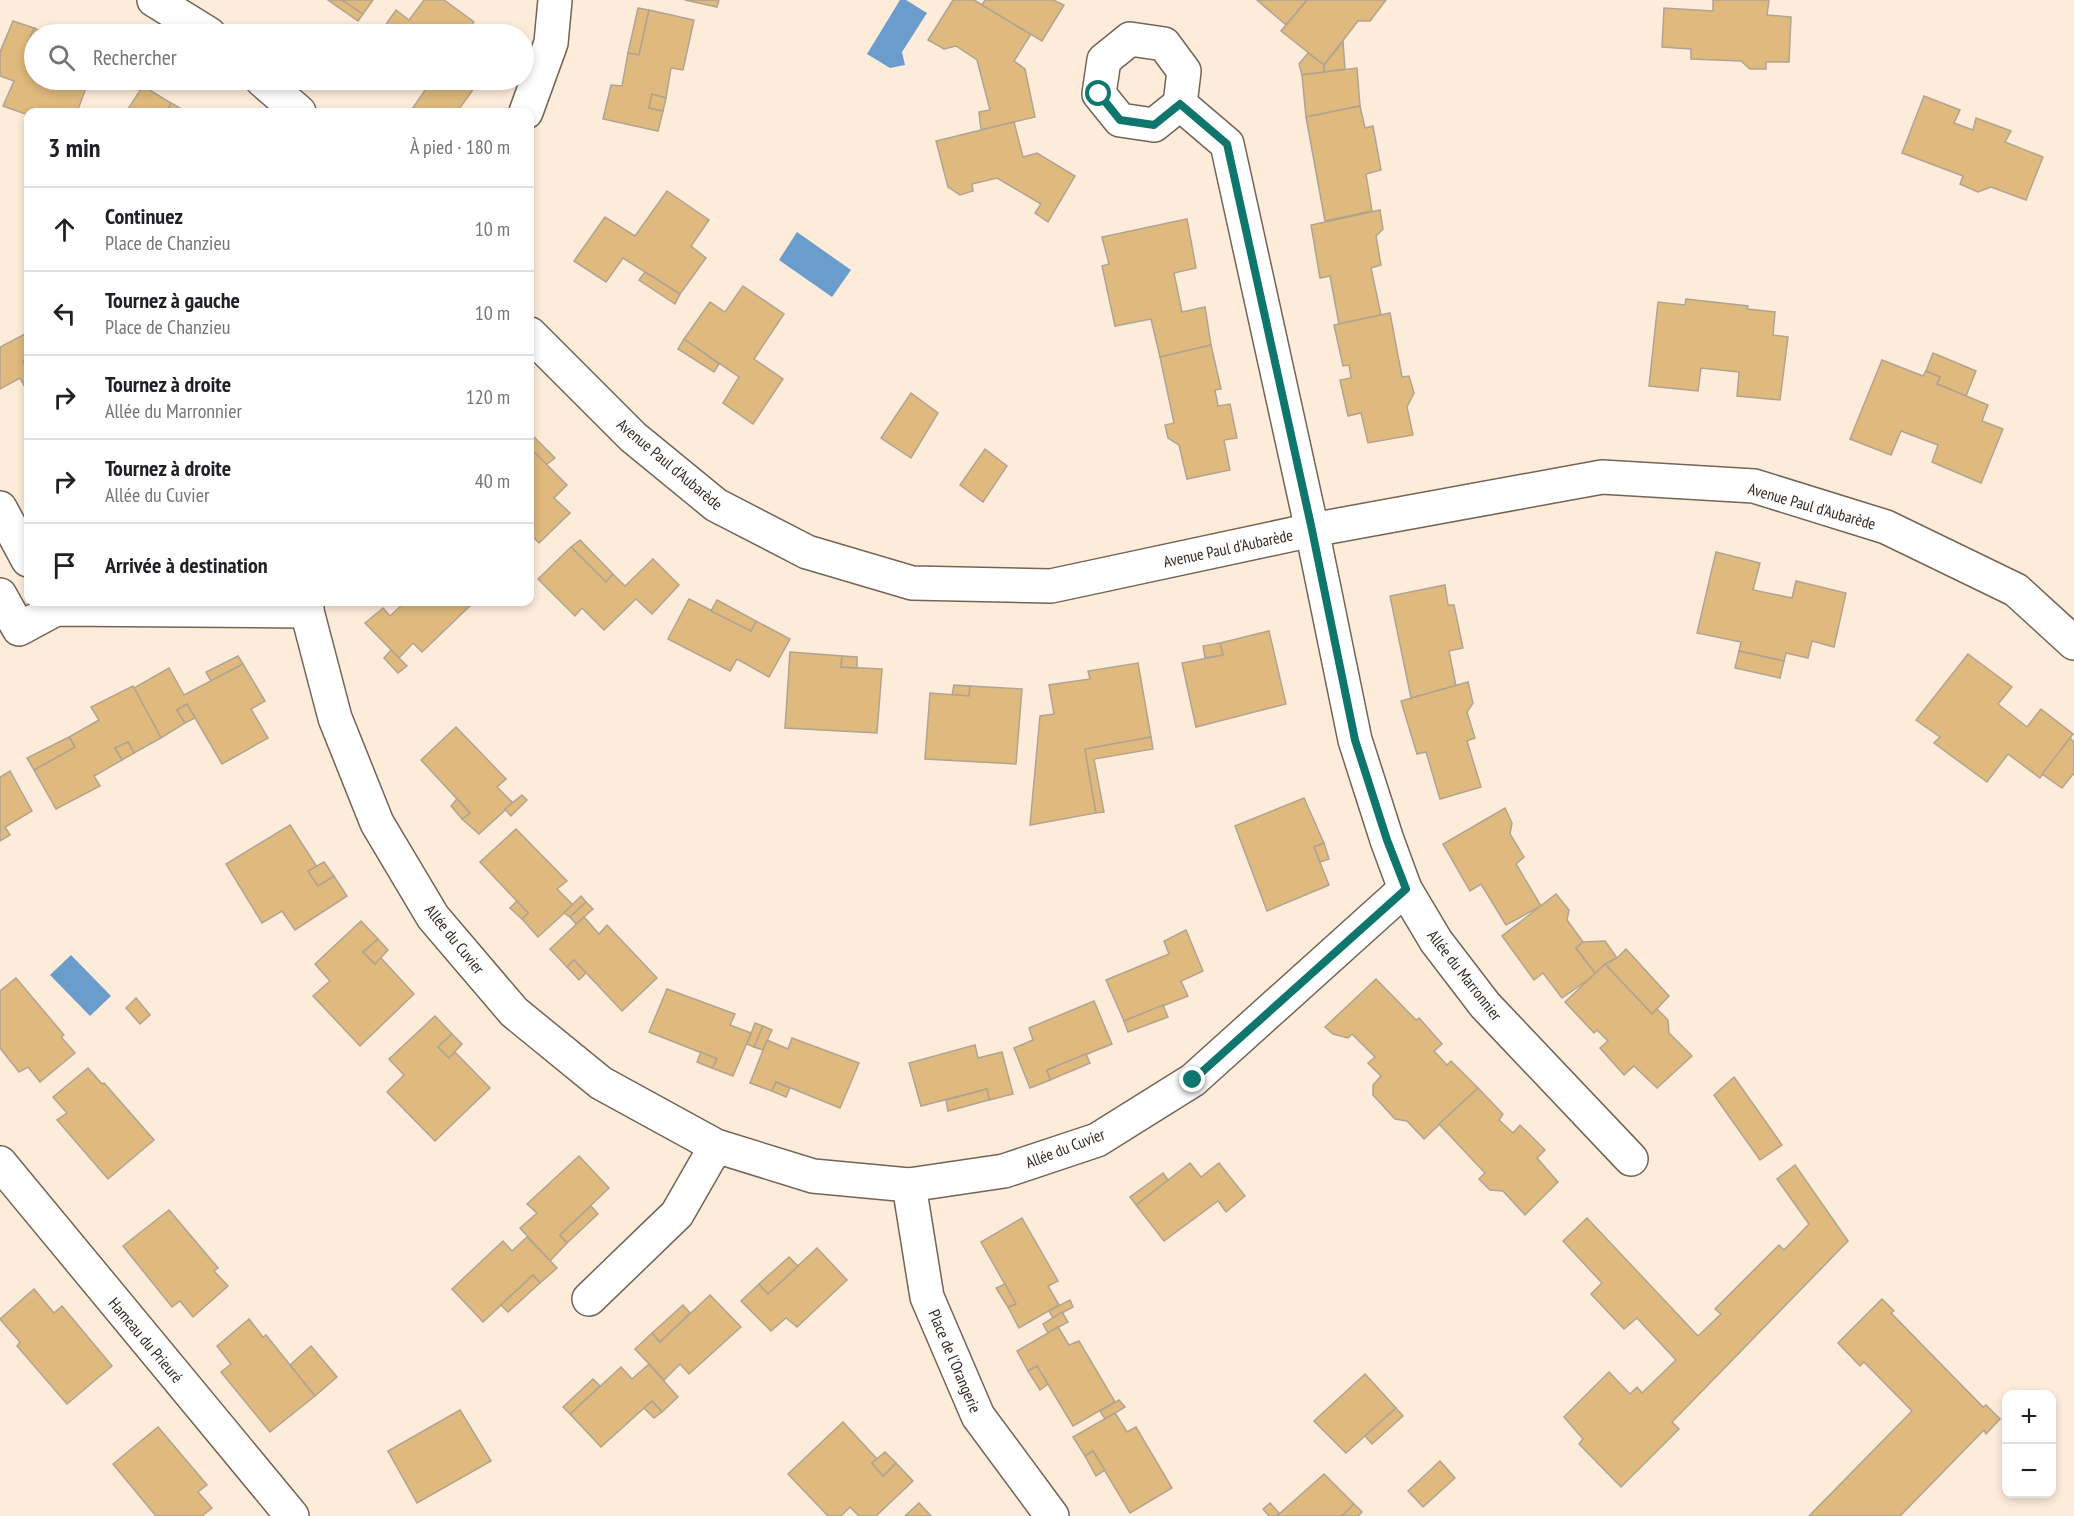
<!DOCTYPE html>
<html lang="fr">
<meta charset="utf-8">
<style>
body{margin:0;font-family:"PT Sans Narrow",sans-serif;background:#f2f2f2;color:#202124}
.controls{position:absolute;right:18px;bottom:18px;display:grid;overflow:hidden;border-radius:12px;box-shadow:0 3px 9px #0003}
.controls button{width:54px;height:54px;display:grid;place-items:center;padding:0;border:0;border-bottom:2px solid #e0e0e0;background:#fff;color:#202124;font:30px sans-serif}
.stop{position:absolute;width:18px;height:18px;margin:-14px;border:4px solid #0f766e;border-radius:50%;background:#fff}
.stop.end{background:#0f766e;border-color:#fff;box-shadow:0 2px 6px #0008}
.list{margin:0;padding:0;list-style:none}
h2{display:flex;justify-content:space-between;align-items:center;height:78px;margin:0;padding:0 24px;font-size:26px}
h2 small{font-size:20px;font-weight:400;color:#757577}
.list li{display:grid;grid-template-columns:39px 1fr auto;gap:18px;align-items:center;box-sizing:border-box;height:84px;padding:0 24px;border-top:2px solid #e0e0e0}
.list b{display:block;font-size:22px;white-space:nowrap}
.list p{margin:0;font-size:20px;white-space:nowrap;color:#757577}
.list em{font-size:20px;font-style:normal;color:#757577}
.icon{flex:none;width:33px;height:33px;fill:none;stroke:currentColor;stroke-width:2;stroke-linecap:round;stroke-linejoin:round}
.map{position:relative;flex:none;width:2074px;height:1516px;overflow:hidden}
.search{position:absolute;background:#fff;box-shadow:0 3px 9px #0003;left:24px;top:24px;width:510px;height:66px;display:flex;align-items:center;gap:15px;box-sizing:border-box;padding:0 21px;border-radius:33px;color:#757577;font-size:22px}
.panel{position:absolute;background:#fff;box-shadow:0 3px 9px #0003;left:24px;top:108px;width:510px;height:498px;border-radius:12px}
.map>svg:first-child{display:block}
.water{fill:#6a9ccc}
.building{fill:#dfb97d;stroke:#b0a491;stroke-width:1.5}
.lines{fill:none;stroke-linecap:round;stroke-linejoin:round}
.street-casing{stroke:#736455;stroke-width:36}
.street{stroke:#fff;stroke-width:33}
.route{stroke:#0f766e;stroke-width:8}
.labels{text-anchor:middle;stroke-width:5;stroke-linejoin:round;paint-order:stroke}
.street-label{font-size:16px;fill:#312b24;stroke:#fdfdfd}
</style>
<div class="map">
<svg width="2074" height="1516" viewBox="0 0 2074 1516">
<rect width="100%" height="100%" fill="#feecdb"/>
<g class="water">
<polygon points="900,0 906,0 927,13 902,52 905,65 890,68 867,54"/>
<polygon points="797,232 851,270 832,297 779,260"/>
<polygon points="71,955 111,996 90,1016 50,975"/>
</g>
<g class="building">
<polygon points="328,0 342,0 363,14 358,21"/>
<polygon points="342,0 373,0 363,14"/>
<polygon points="424,0 444,0 474,22 465,34 379,34 396,10 409,20"/>
<polygon points="685,0 719,0 717,7"/>
<polygon points="953,0 974,0 1031,34 1014,61 1025,69 1035,117 981,130 979,112 990,110 977,60 956,46 944,49 928,40"/>
<polygon points="985,0 1053,0 1064,5 1042,41 982,5"/>
<polygon points="1257,0 1307,0 1286,25"/>
<polygon points="1307,0 1386,0 1370,21 1358,21 1324,65 1281,31"/>
<polygon points="1713,0 1769,0 1767,15 1791,17 1789,62 1766,62 1766,69 1750,69 1741,61 1691,59 1691,49 1662,47 1664,8 1713,11"/>
<polygon points="638,8 649,10 639,55 628,53"/>
<polygon points="649,10 694,20 683,70 671,68 666,98 652,94 649,108 663,111 658,131 603,119 611,85 622,86 628,53 639,55"/>
<polygon points="13,21 34,28 27,45 34,48 34,80 89,80 77,112 28,112 28,115 3,106 14,81 0,76 0,52"/>
<polygon points="34,28 48,34 34,34 34,48 27,45"/>
<polygon points="1343,41 1345,69 1324,72 1324,65"/>
<polygon points="1308,53 1324,65 1324,72 1302,75 1299,64"/>
<polygon points="1357,68 1360,106 1306,117 1302,75"/>
<polygon points="419,80 437,80 447,85 450,80 464,80 475,87 457,112 410,112 428,86"/>
<polygon points="143,86 171,103 167,112 126,112"/>
<polygon points="652,94 666,98 663,111 649,108"/>
<polygon points="1924,96 1960,110 1954,123 1973,130 1976,118 2011,131 2005,142 2043,157 2026,200 1991,187 1978,192 1960,184 1963,176 1902,153"/>
<polygon points="171,103 187,112 167,112"/>
<polygon points="1360,106 1365,128 1373,126 1381,170 1366,174 1372,211 1325,221 1306,117"/>
<polygon points="1014,122 1023,157 1037,153 1075,176 1048,222 1035,213 1041,204 997,178 972,184 973,191 960,195 948,187 936,141"/>
<polygon points="667,191 709,220 691,246 706,258 680,294 623,258 606,282 574,261 605,217 635,236"/>
<polygon points="1380,210 1383,229 1376,236 1381,265 1371,268 1381,315 1339,324 1330,276 1320,278 1311,225"/>
<polygon points="1187,219 1196,268 1174,273 1182,312 1205,307 1211,345 1160,357 1151,319 1115,326 1102,266 1109,264 1102,237"/>
<polygon points="645,272 680,294 675,304 639,280"/>
<polygon points="743,286 784,314 754,359 783,379 753,424 723,403 739,377 684,339 710,302 725,312"/>
<polygon points="1686,299 1748,306 1747,309 1775,312 1773,335 1788,337 1780,400 1737,396 1739,372 1701,368 1698,391 1649,386 1658,302 1685,305"/>
<polygon points="1390,313 1402,377 1409,376 1414,393 1407,407 1413,435 1368,443 1361,413 1348,416 1340,380 1351,378 1349,365 1343,366 1334,325"/>
<polygon points="25,334 28,341 28,358 23,361 28,373 28,393 20,378 0,389 0,347"/>
<polygon points="684,339 719,364 714,372 678,349"/>
<polygon points="1211,345 1221,389 1215,390 1218,406 1230,404 1237,438 1224,440 1230,470 1187,479 1179,445 1168,438 1165,425 1174,423 1160,357"/>
<polygon points="1933,353 1976,371 1966,396 1937,384 1940,377 1926,371"/>
<polygon points="1882,360 1923,376 1926,371 1940,377 1937,384 1988,405 1982,421 2003,429 1981,483 1932,462 1938,445 1901,431 1891,455 1850,439"/>
<polygon points="911,393 938,413 911,458 881,438"/>
<polygon points="530,433 555,458 546,465 530,448"/>
<polygon points="530,448 567,485 554,498 570,513 539,543 530,534 530,521 534,517 530,513"/>
<polygon points="985,449 1007,466 983,502 960,485"/>
<polygon points="580,540 613,574 606,582 571,547"/>
<polygon points="571,547 606,582 613,574 625,586 653,559 679,585 652,614 636,599 604,630 582,608 575,616 538,579"/>
<polygon points="1716,552 1760,563 1753,590 1792,598 1796,581 1846,593 1834,647 1812,641 1808,658 1786,653 1784,661 1739,651 1741,642 1697,633"/>
<polygon points="1445,585 1448,605 1454,605 1463,648 1449,651 1456,686 1411,698 1390,596"/>
<polygon points="689,599 751,631 756,621 790,639 769,677 737,659 730,671 668,639"/>
<polygon points="717,600 756,621 751,631 711,611"/>
<polygon points="405,602 474,602 422,652 413,643 399,658 365,623 383,608 390,616"/>
<polygon points="1269,631 1286,704 1196,727 1182,663 1223,655 1220,643"/>
<polygon points="1220,643 1223,655 1205,658 1203,646"/>
<polygon points="391,650 407,666 398,673 384,658"/>
<polygon points="1739,651 1784,661 1780,678 1735,668"/>
<polygon points="790,652 842,656 841,667 882,669 877,733 785,728"/>
<polygon points="1968,654 2012,687 1998,704 2027,727 2041,709 2073,734 2040,778 2008,754 1987,782 1934,743 1940,737 1916,720"/>
<polygon points="238,656 243,664 211,681 206,672"/>
<polygon points="842,656 857,657 857,668 841,667"/>
<polygon points="1138,663 1151,737 1085,749 1096,813 1030,825 1040,716 1054,714 1049,685 1090,679 1088,671"/>
<polygon points="243,664 265,701 251,709 268,738 222,764 187,704 177,710 185,723 161,738 134,688 169,668 184,695"/>
<polygon points="1468,682 1473,703 1467,712 1475,738 1467,741 1481,787 1440,799 1426,752 1417,754 1401,701"/>
<polygon points="954,685 970,686 969,696 952,695"/>
<polygon points="133,686 161,738 134,753 128,742 115,748 122,760 94,776 100,786 56,809 34,770 75,747 69,737 99,720 91,707"/>
<polygon points="970,686 1022,689 1016,764 925,759 930,693 969,696"/>
<polygon points="187,704 195,718 185,723 177,710"/>
<polygon points="456,727 506,779 497,787 513,803 479,834 462,819 470,813 421,760"/>
<polygon points="69,737 75,747 34,770 27,758"/>
<polygon points="1151,737 1153,749 1094,759 1104,812 1096,813 1085,749"/>
<polygon points="2070,738 2074,742 2074,773 2062,788 2042,774"/>
<polygon points="128,742 134,753 122,760 115,748"/>
<polygon points="10,771 32,811 5,827 10,835 0,841 0,777"/>
<polygon points="522,795 527,800 511,816 505,809"/>
<polygon points="1304,798 1324,843 1314,847 1329,885 1267,911 1235,826"/>
<polygon points="457,799 470,813 462,819 451,806"/>
<polygon points="1505,808 1512,823 1510,834 1524,857 1516,864 1541,906 1506,925 1481,884 1470,891 1443,844"/>
<polygon points="290,825 317,867 308,871 318,886 334,876 347,896 295,930 282,911 262,923 226,864"/>
<polygon points="516,829 567,881 557,889 573,905 538,937 522,919 528,913 480,862"/>
<polygon points="1324,843 1329,859 1320,862 1314,847"/>
<polygon points="324,862 334,876 318,886 308,871"/>
<polygon points="1556,894 1569,910 1567,920 1583,942 1576,948 1596,974 1562,998 1543,973 1534,980 1502,936"/>
<polygon points="581,896 586,902 570,917 564,913"/>
<polygon points="517,901 528,913 522,919 510,908"/>
<polygon points="586,902 593,909 576,924 570,917"/>
<polygon points="584,917 599,934 607,925 657,978 622,1011 574,960 567,967 550,949"/>
<polygon points="361,921 378,939 363,952 375,964 380,957 414,994 360,1046 313,996 330,981 315,964"/>
<polygon points="1186,930 1203,971 1181,981 1188,996 1124,1021 1106,980 1169,954 1164,941"/>
<polygon points="378,939 388,950 375,964 363,952"/>
<polygon points="1605,941 1617,958 1605,964 1596,974 1576,948 1583,942"/>
<polygon points="1626,949 1669,996 1652,1014 1605,964 1617,958"/>
<polygon points="574,960 586,973 579,980 567,967"/>
<polygon points="1605,964 1652,1014 1657,1009 1668,1020 1669,1033 1692,1056 1657,1088 1634,1066 1624,1075 1600,1048 1608,1041 1597,1030 1594,1033 1565,1002"/>
<polygon points="16,978 64,1035 61,1037 75,1053 40,1082 28,1067 19,1072 0,1048 0,991"/>
<polygon points="1376,979 1416,1020 1419,1018 1442,1044 1434,1051 1447,1065 1451,1061 1478,1088 1424,1139 1407,1121 1395,1119 1373,1095 1373,1085 1381,1076 1368,1063 1375,1057 1352,1034 1348,1038 1333,1034 1325,1027"/>
<polygon points="667,989 735,1014 730,1025 751,1033 733,1076 712,1068 717,1059 649,1032"/>
<polygon points="136,998 150,1015 140,1024 126,1008"/>
<polygon points="1094,1001 1112,1044 1047,1070 1050,1080 1030,1088 1014,1048 1033,1040 1029,1028"/>
<polygon points="1163,1005 1168,1017 1128,1032 1124,1021"/>
<polygon points="435,1016 452,1034 438,1047 449,1058 455,1052 490,1088 435,1141 387,1092 404,1075 389,1059"/>
<polygon points="755,1023 763,1026 754,1047 747,1044"/>
<polygon points="763,1026 772,1030 763,1050 754,1047"/>
<polygon points="452,1034 462,1044 449,1058 438,1047"/>
<polygon points="792,1038 859,1063 840,1108 776,1082 772,1091 750,1083 767,1040 788,1049"/>
<polygon points="975,1045 978,1058 1002,1052 1013,1094 989,1100 987,1089 921,1106 909,1063"/>
<polygon points="701,1052 717,1059 712,1068 697,1062"/>
<polygon points="1086,1054 1090,1063 1050,1080 1047,1070"/>
<polygon points="88,1068 102,1084 104,1083 154,1140 108,1179 57,1120 67,1113 53,1097"/>
<polygon points="1734,1077 1782,1145 1760,1160 1714,1095"/>
<polygon points="776,1082 790,1088 786,1097 772,1091"/>
<polygon points="1478,1088 1503,1114 1499,1120 1513,1133 1520,1125 1545,1150 1537,1158 1558,1182 1525,1215 1503,1191 1490,1190 1479,1179 1485,1173 1439,1124"/>
<polygon points="987,1089 989,1100 948,1111 946,1100"/>
<polygon points="579,1156 609,1188 560,1235 567,1243 550,1261 520,1228 537,1213 527,1204"/>
<polygon points="1190,1163 1201,1177 1219,1163 1245,1196 1226,1212 1218,1201 1164,1241 1136,1205"/>
<polygon points="1795,1165 1848,1241 1672,1422 1679,1429 1621,1487 1579,1444 1583,1439 1564,1417 1609,1372 1630,1394 1637,1387 1642,1393 1676,1360 1637,1318 1624,1329 1591,1294 1602,1283 1563,1241 1587,1218 1698,1336 1721,1314 1715,1309 1779,1245 1784,1250 1809,1224 1777,1179"/>
<polygon points="1163,1173 1168,1180 1136,1205 1130,1197"/>
<polygon points="591,1206 598,1214 567,1243 560,1235"/>
<polygon points="169,1210 218,1268 214,1271 228,1286 193,1317 180,1301 172,1307 123,1246"/>
<polygon points="1022,1218 1058,1281 1048,1286 1059,1305 1019,1328 1008,1307 1016,1304 981,1242"/>
<polygon points="527,1237 557,1268 540,1283 533,1275 483,1322 452,1289 503,1241 512,1251"/>
<polygon points="817,1248 847,1280 797,1327 786,1318 771,1331 741,1301 759,1284 768,1294"/>
<polygon points="789,1257 798,1266 768,1294 759,1284"/>
<polygon points="533,1275 540,1283 508,1312 501,1305"/>
<polygon points="1005,1284 1016,1304 1008,1307 996,1288"/>
<polygon points="34,1289 54,1313 62,1306 112,1366 67,1404 17,1346 20,1342 0,1319"/>
<polygon points="710,1295 741,1327 689,1374 680,1364 664,1380 635,1349 652,1333 660,1342"/>
<polygon points="1882,1299 1894,1311 1891,1313 1983,1407 1986,1405 2000,1419 1986,1434 1984,1430 1900,1516 1809,1516 1912,1411 1864,1362 1860,1366 1838,1343"/>
<polygon points="1070,1300 1073,1307 1053,1318 1049,1311"/>
<polygon points="683,1305 690,1313 660,1342 652,1333"/>
<polygon points="1062,1312 1068,1322 1048,1333 1043,1324"/>
<polygon points="249,1319 263,1337 266,1335 315,1396 270,1432 221,1372 231,1364 217,1346"/>
<polygon points="1058,1327 1069,1345 1079,1341 1115,1402 1073,1426 1037,1366 1028,1371 1017,1351"/>
<polygon points="311,1346 337,1377 315,1396 290,1365"/>
<polygon points="649,1364 678,1397 662,1412 652,1401 601,1447 570,1414 621,1367 632,1379"/>
<polygon points="1037,1366 1048,1384 1040,1390 1028,1371"/>
<polygon points="1365,1374 1396,1408 1346,1453 1314,1421"/>
<polygon points="593,1379 600,1386 570,1414 563,1407"/>
<polygon points="1119,1400 1125,1407 1105,1419 1100,1411"/>
<polygon points="652,1401 662,1412 654,1418 644,1408"/>
<polygon points="1396,1408 1403,1416 1372,1444 1365,1436"/>
<polygon points="460,1410 491,1461 417,1503 388,1451"/>
<polygon points="1115,1413 1127,1432 1136,1427 1172,1488 1130,1513 1093,1451 1085,1456 1073,1437"/>
<polygon points="843,1422 877,1459 872,1463 883,1476 896,1463 913,1481 876,1516 859,1516 850,1507 841,1516 828,1516 788,1474"/>
<polygon points="158,1427 207,1485 198,1492 212,1508 202,1516 156,1516 113,1464"/>
<polygon points="1093,1451 1105,1470 1096,1476 1085,1456"/>
<polygon points="885,1452 896,1463 883,1476 872,1463"/>
<polygon points="1440,1461 1455,1478 1423,1507 1408,1491"/>
<polygon points="1324,1474 1354,1504 1342,1516 1277,1516"/>
<polygon points="919,1503 931,1516 905,1516"/>
<polygon points="1270,1503 1279,1513 1277,1516 1269,1516 1263,1509"/>
<polygon points="1354,1504 1362,1512 1358,1516 1342,1516"/>
</g>
<g class="lines">
<defs>
<g id="street">
<polyline points="154,0 209,34"/>
<polygon points="1130,39 1164,44 1184,71 1180,104 1154,125 1120,120 1099,94 1104,60"/>
<polyline points="262,80 299,112"/>
<polyline points="1180,104 1227,144 1312,530 1355,740 1387,840 1405,889 1436,941 1485,1005 1631,1159"/>
<polyline points="526,112 551,43 555,0"/>
<polyline points="530,334 633,437 716,505 807,552 912,583 1051,586 1312,530 1602,477 1754,486 1886,527 2016,590 2074,643"/>
<polyline points="0,508 28,560"/>
<polyline points="0,595 19,629 56,609 307,611"/>
<polyline points="307,602 307,611 335,718 377,823 433,917 514,1012 601,1083 716,1146 813,1176 909,1185 1004,1171 1097,1140 1193,1080 1405,889"/>
<polyline points="0,1163 292,1516"/>
<polyline points="909,1185 927,1297 978,1416 1052,1516"/>
<polyline points="589,1299 677,1214 716,1146"/>
</g>
</defs>
<use href="#street" class="street-casing"/>
<use href="#street" class="street"/>
</g>
<g class="lines">
<polyline class="route" points="1099,94 1120,120 1154,125 1180,104 1227,144 1312,530 1355,740 1387,840 1406,889 1193,1080"/>
</g>
<g class="labels">
<g class="street-label">
<text transform="translate(670 464) rotate(40)" y="6">Avenue Paul d'Aubarède</text>
<text transform="translate(1812 506) rotate(16)" y="6">Avenue Paul d'Aubarède</text>
<text transform="translate(1228 548) rotate(-12)" y="6">Avenue Paul d'Aubarède</text>
<text transform="translate(455 939) rotate(51)" y="6">Allée du Cuvier</text>
<text transform="translate(1465 975) rotate(52)" y="6">Allée du Marronnier</text>
<text transform="translate(1065 1148) rotate(-21)" y="6">Allée du Cuvier</text>
<text transform="translate(146 1340) rotate(50)" y="6">Hameau du Prieuré</text>
<text transform="translate(955 1361) rotate(67)" y="6">Place de l'Orangerie</text>
</g>
</g>
</svg>
<div class="controls">
<button>+</button>
<button>−</button>
</div>
<div class="stop" style="left:1099px;top:94px"></div>
<div class="stop end" style="left:1193px;top:1080px"></div>
<div class="search"><svg class="icon" aria-label="search" viewBox="0 0 24 24"><circle cx="10" cy="10" r="6"/><path d="M15 15l6 6"/></svg>Rechercher</div>
<section class="panel">
<h2>3 min<small>À pied · 180 m</small></h2>
<ul class="list">
<li><svg class="icon" aria-label="ahead" viewBox="0 0 24 24"><path d="M12 20V5M6 11l6-6 6 6"/></svg><div><b>Continuez</b><p>Place de Chanzieu</p></div><em>10 m</em></li>
<li><svg class="icon" aria-label="left" viewBox="0 0 24 24"><path d="M17 20v-9H6M10 6l-5 5 5 5"/></svg><div><b>Tournez à gauche</b><p>Place de Chanzieu</p></div><em>10 m</em></li>
<li><svg class="icon" aria-label="right" viewBox="0 0 24 24"><path d="M7 20v-9h11M14 6l5 5-5 5"/></svg><div><b>Tournez à droite</b><p>Allée du Marronnier</p></div><em>120 m</em></li>
<li><svg class="icon" aria-label="right" viewBox="0 0 24 24"><path d="M7 20v-9h11M14 6l5 5-5 5"/></svg><div><b>Tournez à droite</b><p>Allée du Cuvier</p></div><em>40 m</em></li>
<li><svg class="icon" aria-label="arrive" viewBox="0 0 24 24"><path d="M6 21V4h12l-3 4 3 4H6"/></svg><div><b>Arrivée à destination</b></div></li>
</ul>
</section>
</div>
